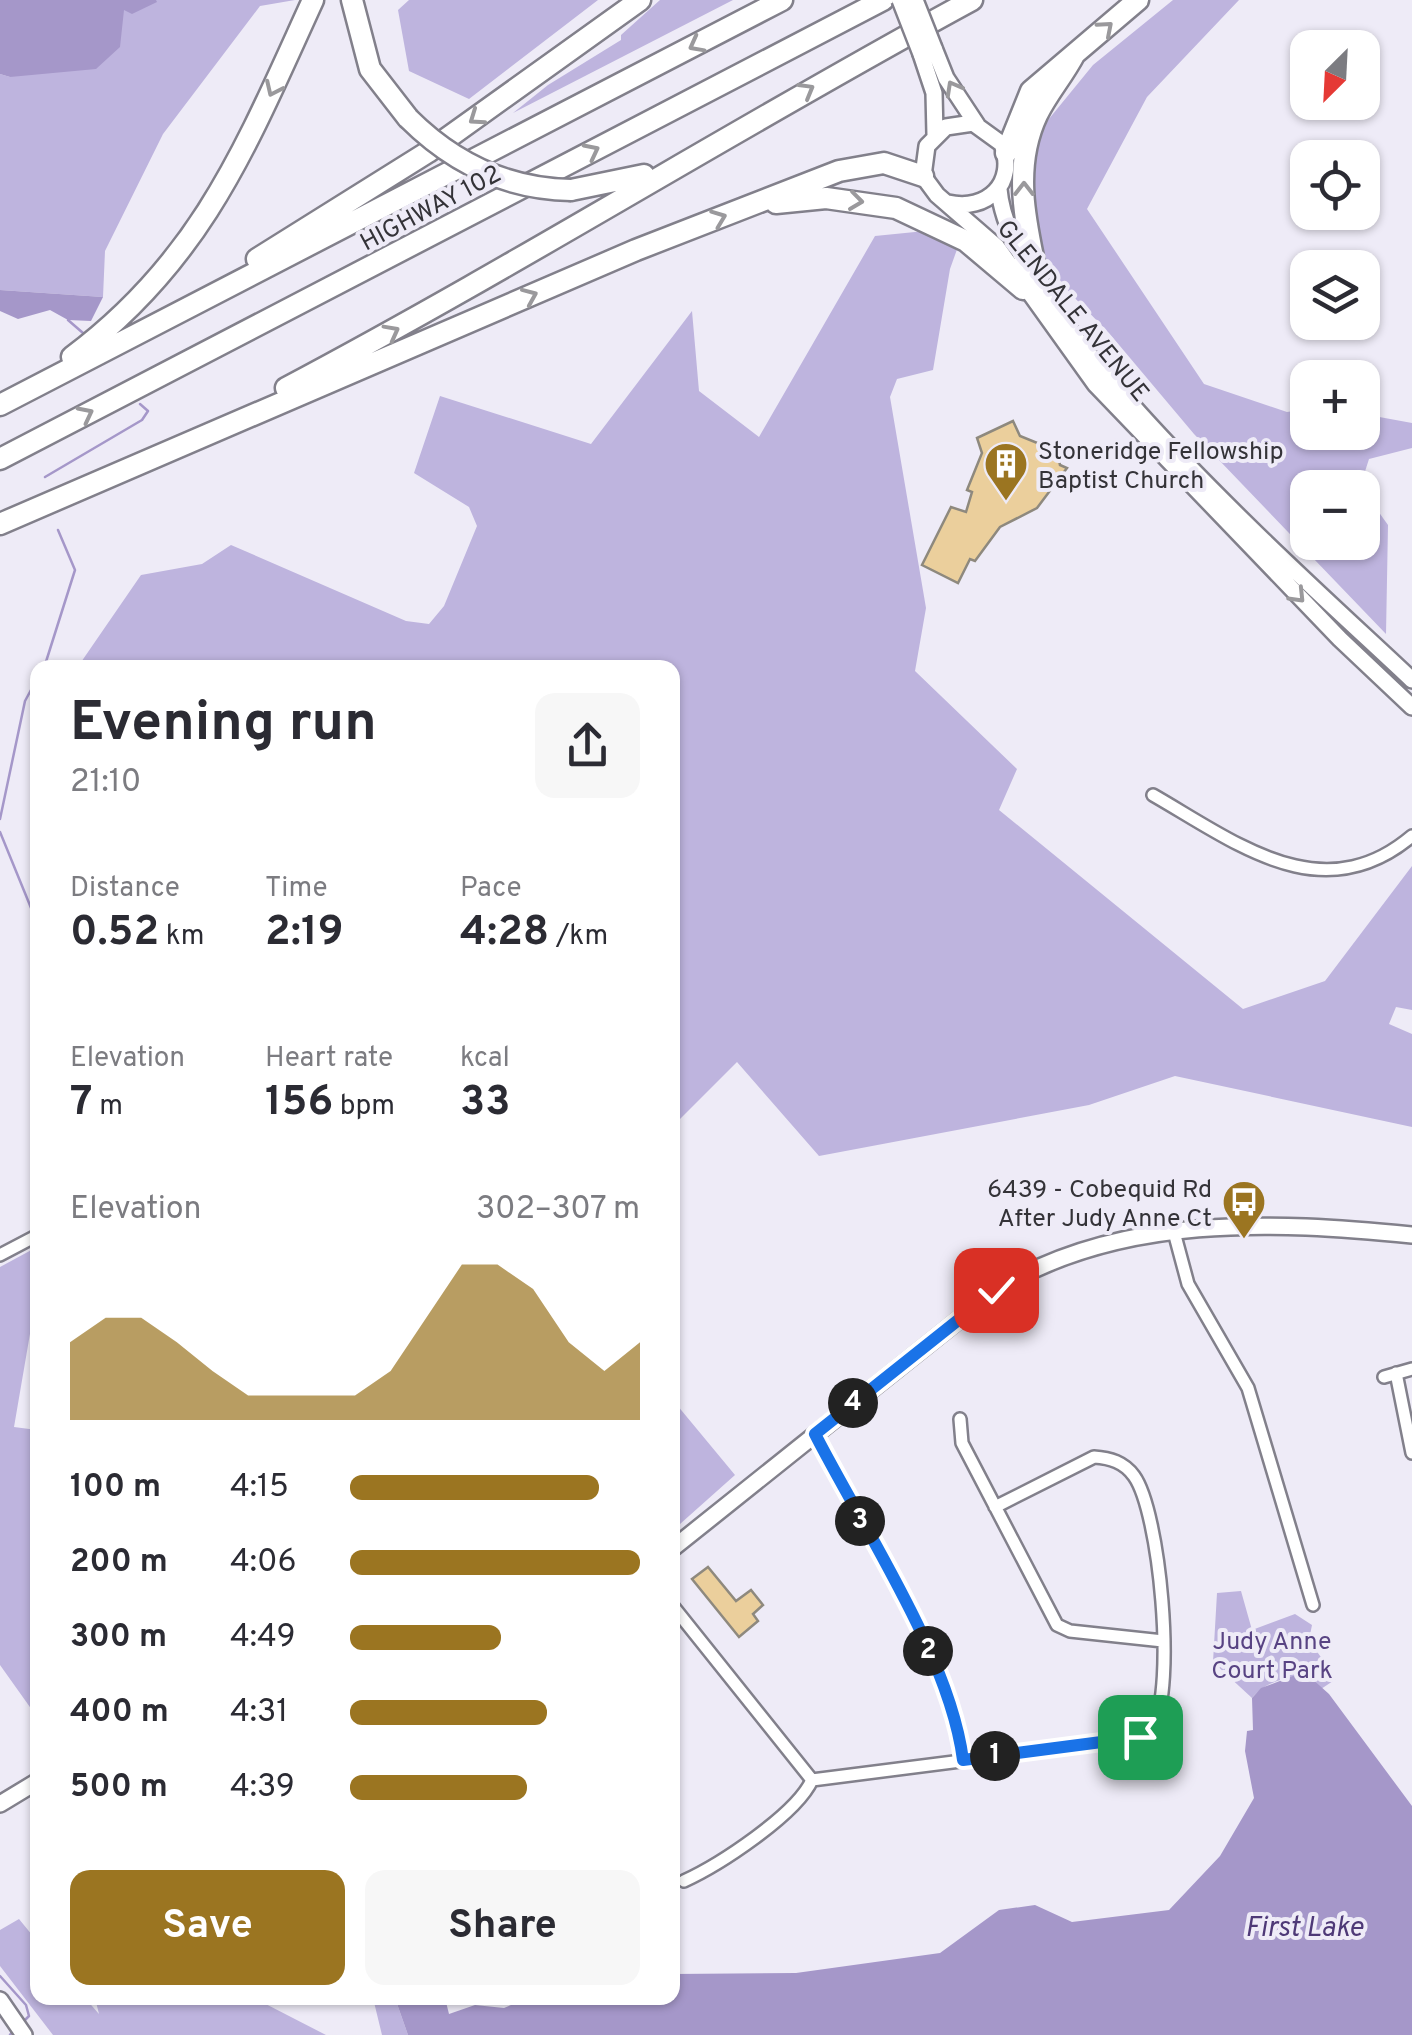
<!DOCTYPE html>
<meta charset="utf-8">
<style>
body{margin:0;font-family:Overpass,sans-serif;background:#f7f7f7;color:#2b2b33;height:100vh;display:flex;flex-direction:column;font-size:38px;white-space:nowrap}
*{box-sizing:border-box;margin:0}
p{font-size:32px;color:#7c7c81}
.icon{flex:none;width:55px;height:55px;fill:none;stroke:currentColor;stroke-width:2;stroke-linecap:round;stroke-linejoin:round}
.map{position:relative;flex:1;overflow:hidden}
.details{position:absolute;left:30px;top:660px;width:650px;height:1345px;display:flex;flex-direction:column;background:#fff;border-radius:20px;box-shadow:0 2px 8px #0004}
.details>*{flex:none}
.needle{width:65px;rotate:204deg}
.fabs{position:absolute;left:1290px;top:30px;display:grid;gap:20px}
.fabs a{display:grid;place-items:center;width:90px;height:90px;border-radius:20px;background:#fff;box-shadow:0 2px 8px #0004;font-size:50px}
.pin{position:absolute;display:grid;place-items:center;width:85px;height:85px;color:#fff;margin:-42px;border-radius:20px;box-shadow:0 5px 15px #0006}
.km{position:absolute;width:50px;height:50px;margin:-25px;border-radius:50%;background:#222;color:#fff;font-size:28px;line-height:50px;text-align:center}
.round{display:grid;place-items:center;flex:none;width:105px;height:105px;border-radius:20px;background:#f7f7f7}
.head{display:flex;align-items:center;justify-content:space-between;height:170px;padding:0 40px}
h1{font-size:55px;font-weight:700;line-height:75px}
.stats{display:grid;grid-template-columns:repeat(3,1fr);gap:15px;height:170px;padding:10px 40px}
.stats div{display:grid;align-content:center}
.stats b{font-size:42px;font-weight:700}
.stats small{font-size:28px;font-weight:400}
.stats p{font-size:28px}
.chart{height:280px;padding:20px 40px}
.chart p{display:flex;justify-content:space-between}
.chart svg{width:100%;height:180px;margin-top:10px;fill:#9b7521;opacity:.7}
.action{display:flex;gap:20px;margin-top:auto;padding:20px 40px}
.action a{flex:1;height:115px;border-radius:20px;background:#9b7521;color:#fff;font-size:40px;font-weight:700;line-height:115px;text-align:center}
.action a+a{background:#f7f7f7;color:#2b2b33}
ul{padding:0 40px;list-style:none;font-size:32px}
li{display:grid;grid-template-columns:160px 120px 1fr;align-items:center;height:75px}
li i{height:25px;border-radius:12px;background:#9b7521}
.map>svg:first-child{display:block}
.green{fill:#beb4de}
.water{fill:#a597c9}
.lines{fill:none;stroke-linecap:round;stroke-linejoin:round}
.stream{stroke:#a597c9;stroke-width:2.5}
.building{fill:#ebcf9c;stroke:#8e897e;stroke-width:2.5}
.street-casing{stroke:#82808b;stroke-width:16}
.secondary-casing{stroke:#82808b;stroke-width:20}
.highway-casing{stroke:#82808b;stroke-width:25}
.street{stroke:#fff;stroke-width:11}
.secondary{stroke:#fff;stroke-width:15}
.highway{stroke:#fff;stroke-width:20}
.secondary-bridge-casing{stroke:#82808b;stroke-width:20;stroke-linecap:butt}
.highway-bridge-casing{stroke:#82808b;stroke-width:25;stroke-linecap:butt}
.secondary-bridge{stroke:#fff;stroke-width:15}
.highway-bridge{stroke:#fff;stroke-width:20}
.oneway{stroke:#9a999c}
.route-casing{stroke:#fff;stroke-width:20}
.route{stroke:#1a73e8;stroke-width:12}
.labels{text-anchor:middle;stroke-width:8;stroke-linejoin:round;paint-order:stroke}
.street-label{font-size:25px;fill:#343338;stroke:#eeebf7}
.poi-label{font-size:25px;fill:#343338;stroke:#eeebf7;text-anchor:start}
.park-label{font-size:25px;fill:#584383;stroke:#eeebf7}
.water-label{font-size:28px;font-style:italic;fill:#4e3977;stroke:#eeebf7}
</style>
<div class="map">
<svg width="1412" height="2035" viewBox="0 0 1412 2035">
<rect width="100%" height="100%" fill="#eeebf7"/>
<path class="green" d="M156 0H295L260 6 163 134 105 251 103 297 0 290V74L10 77 124 9Z
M409 0H598L469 99 409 71 398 10Z
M660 0H733L513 113 548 85 621 40V35Z
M1173 0H1239L1147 97 1087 209 1204 384 1287 412 1307 409 1308 432H1362L1363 414 1412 423V448L1369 459 1360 487 1308 488V542H1362L1363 490 1388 525 1386 634 1194 434 1109 333 1066 289 1040 250 1026 147 1093 65Z
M965 227 950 269 933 370 897 379 890 397 926 608 915 671 1017 769 999 810 1243 1009 1325 981 1412 866V1010L1396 1007 1389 1024 1412 1034V1127L1175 1076 1089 1105 819 1156 737 1062 673 1126 672 668H77L141 575 202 564 231 545 406 621 429 624 444 606 477 526 469 507 414 473 440 396 591 444 692 311 699 391 759 437 875 236Z
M37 1247V1293L14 1427 37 1430V1717L0 1665V1267Z
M672 1399 735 1475 680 1524 673 1514Z
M1241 1591 1252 1630 1295 1614 1312 1625 1309 1640 1336 1679 1321 1689 1310 1678C1292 1673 1263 1683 1252 1698L1213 1662 1217 1593Z
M19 1919 37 1941 38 1998H85L99 2014 95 1998H254L326 2035H53L0 1966V1930Z
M373 1998H395L408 2035H382Z"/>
<path class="water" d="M0 0H156L157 2 132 14 124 10 120 47 96 69 10 77 0 74Z
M0 290 103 297 91 321 68 320 50 310 18 319 0 311Z
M1293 1676 1310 1677 1329 1694 1412 1806V2035H408L395 1998H445L449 2014 475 2005 504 2008 527 1998H672L673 1974 796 1973 940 1953 999 1910 1035 1905 1072 1922 1169 1910 1220 1856 1254 1798 1245 1751 1247 1731 1253 1730 1252 1698 1261 1688Z"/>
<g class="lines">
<path class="stream" d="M68 320 83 333
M45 477 142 420 148 411 140 404
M44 668 75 570 58 530
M0 819 25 701 38 677
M0 832 38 925
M0 1976 26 2005 29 2016 25 2020
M10 2035 12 2032"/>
</g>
<path class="building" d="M1013 421 1020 436 1057 451 1060 465 1067 468 1037 508 1000 527 975 561 970 559 958 583 922 565 951 507 966 512 972 492 967 490 982 453 977 438Z
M708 1567 736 1601 751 1590 763 1605 753 1614 758 1621 739 1637 692 1579Z"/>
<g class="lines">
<defs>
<path id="street" d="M1153 795C1235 842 1322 912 1412 836
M1174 1232 1188 1284 1248 1388 1313 1605
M0 1255 38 1235
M1396 1373 1412 1453
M1384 1377 1412 1369
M960 1419 962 1443 1057 1625 1070 1631 1163 1641
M815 1434C863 1527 950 1658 963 1759
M672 1605 812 1780 1134 1739C1142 1737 1148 1734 1153 1726 1176 1689 1160 1512 1134 1476 1124 1462 1110 1458 1094 1457L995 1507
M684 1881C719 1865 796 1815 812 1780"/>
<path id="secondary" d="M934 48 946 78 977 125
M921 54 934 93 935 135
M999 189C1010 322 1311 584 1412 680
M948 203C987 212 1017 183 1002 144L973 123 946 127 927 146 923 176 937 195 997 247 1095 384 1340 639 1412 707
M672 1549 996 1290C1119 1214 1274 1221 1412 1235
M0 1804 38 1781
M0 2000 24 2035"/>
<path id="highway" d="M352 0 370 69 408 118
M1006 153 1031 91 1138 0
M571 190 644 175
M776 203 826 198 896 208 966 241 1023 289
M257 259 428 152 640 0
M1039 285C1027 229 1011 170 1037 115 1047 94 1063 76 1074 55
M72 357C203 259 247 144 313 0
M286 388C518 265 741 125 972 0
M0 405 782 0
M0 459 883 0
M0 524 636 250 839 171 884 163 923 176"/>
</defs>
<use href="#street" class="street-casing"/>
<use href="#secondary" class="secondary-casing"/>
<use href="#highway" class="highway-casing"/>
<use href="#street" class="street"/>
<use href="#secondary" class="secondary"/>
<use href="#highway" class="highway"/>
<defs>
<path id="secondary-bridge" d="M900 0 921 54
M915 0 934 48"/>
<path id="highway-bridge" d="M408 118C453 163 507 189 571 190"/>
</defs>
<use href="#secondary-bridge" class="secondary-bridge-casing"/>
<use href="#highway-bridge" class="highway-bridge-casing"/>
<use href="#secondary-bridge" class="secondary-bridge"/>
<use href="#highway-bridge" class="highway-bridge"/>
</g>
<defs><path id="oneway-chevron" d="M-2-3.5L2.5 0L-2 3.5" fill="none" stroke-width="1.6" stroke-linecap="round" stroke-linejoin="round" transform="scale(2.5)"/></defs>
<g class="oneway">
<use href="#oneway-chevron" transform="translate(1106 28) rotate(-41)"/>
<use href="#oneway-chevron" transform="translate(696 45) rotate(152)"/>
<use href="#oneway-chevron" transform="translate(953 88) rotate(-119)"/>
<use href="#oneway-chevron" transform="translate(273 89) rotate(115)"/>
<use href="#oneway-chevron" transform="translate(807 90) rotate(-30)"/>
<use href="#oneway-chevron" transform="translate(476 118) rotate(145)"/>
<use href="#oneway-chevron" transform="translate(592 151) rotate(-27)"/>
<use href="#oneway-chevron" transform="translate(1024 189) rotate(-90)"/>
<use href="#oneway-chevron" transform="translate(856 201) rotate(7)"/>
<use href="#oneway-chevron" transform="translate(719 218) rotate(-21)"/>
<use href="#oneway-chevron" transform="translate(530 296) rotate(-23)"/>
<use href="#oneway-chevron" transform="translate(392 332) rotate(-28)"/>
<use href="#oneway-chevron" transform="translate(86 414) rotate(-27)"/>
<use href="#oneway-chevron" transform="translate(1298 596) rotate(46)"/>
</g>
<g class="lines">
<defs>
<path id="route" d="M996 1290 815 1434C863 1528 950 1657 963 1760L1140 1737"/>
</defs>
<use href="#route" class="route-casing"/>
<use href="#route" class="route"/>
</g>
<defs>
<symbol id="building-pin" viewBox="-11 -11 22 30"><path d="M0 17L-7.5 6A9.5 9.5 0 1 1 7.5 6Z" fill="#9b7521" stroke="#eeebf7"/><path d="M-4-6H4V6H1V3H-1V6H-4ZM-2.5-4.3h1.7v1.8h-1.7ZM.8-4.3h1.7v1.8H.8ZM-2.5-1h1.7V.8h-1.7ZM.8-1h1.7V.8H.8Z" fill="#fff"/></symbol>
<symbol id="bus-pin" viewBox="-11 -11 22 30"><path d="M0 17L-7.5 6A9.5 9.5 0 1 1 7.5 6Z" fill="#9b7521" stroke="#eeebf7"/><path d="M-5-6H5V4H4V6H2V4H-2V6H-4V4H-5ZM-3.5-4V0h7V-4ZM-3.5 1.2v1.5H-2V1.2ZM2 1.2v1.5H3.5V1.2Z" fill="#fff"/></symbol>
</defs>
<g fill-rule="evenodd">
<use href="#building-pin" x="981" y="439" width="50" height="68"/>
<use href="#bus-pin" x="1219" y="1177" width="50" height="68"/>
</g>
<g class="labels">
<g class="street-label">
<text transform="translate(430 207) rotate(-28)" y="9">HIGHWAY 102</text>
<text transform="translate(1074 310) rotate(51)" y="9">GLENDALE AVENUE</text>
</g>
<g class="poi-label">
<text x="1038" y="459">Stoneridge Fellowship<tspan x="1038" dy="29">Baptist Church</tspan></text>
<text x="1212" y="1197" text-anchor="end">6439 - Cobequid Rd<tspan x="1212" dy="29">After Judy Anne Ct</tspan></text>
</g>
<g class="park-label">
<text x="1272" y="1649">Judy Anne<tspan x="1272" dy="29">Court Park</tspan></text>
</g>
<g class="water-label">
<text x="1304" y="1936">First Lake</text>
</g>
</g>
</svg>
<div class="fabs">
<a><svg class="needle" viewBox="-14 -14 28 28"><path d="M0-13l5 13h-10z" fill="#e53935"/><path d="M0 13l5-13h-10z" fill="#7c7c81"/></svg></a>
<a><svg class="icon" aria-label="locate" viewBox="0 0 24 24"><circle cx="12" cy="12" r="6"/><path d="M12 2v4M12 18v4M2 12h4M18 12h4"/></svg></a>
<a><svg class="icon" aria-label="layers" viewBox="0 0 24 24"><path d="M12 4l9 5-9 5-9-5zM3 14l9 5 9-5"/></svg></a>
<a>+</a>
<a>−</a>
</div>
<div class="pin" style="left:1140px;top:1737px;background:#1e9e55"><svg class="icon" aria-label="arrive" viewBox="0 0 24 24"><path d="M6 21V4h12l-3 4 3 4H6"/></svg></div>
<div class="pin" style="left:996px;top:1290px;background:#d93025"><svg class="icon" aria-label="check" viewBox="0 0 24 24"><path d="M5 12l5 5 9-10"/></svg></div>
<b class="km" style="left:995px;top:1756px">1</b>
<b class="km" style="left:928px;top:1651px">2</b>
<b class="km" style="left:860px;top:1521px">3</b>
<b class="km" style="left:853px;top:1403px">4</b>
<section class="details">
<div class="head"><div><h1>Evening run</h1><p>21:10</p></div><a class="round"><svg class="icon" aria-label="share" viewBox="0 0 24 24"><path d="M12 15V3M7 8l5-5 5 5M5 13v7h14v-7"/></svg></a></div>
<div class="stats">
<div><p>Distance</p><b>0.52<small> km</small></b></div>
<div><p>Time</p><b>2:19</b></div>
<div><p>Pace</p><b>4:28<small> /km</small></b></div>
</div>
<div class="stats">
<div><p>Elevation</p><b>7<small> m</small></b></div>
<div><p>Heart rate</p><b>156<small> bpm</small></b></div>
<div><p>kcal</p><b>33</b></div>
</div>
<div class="chart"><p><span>Elevation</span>302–307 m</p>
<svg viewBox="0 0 160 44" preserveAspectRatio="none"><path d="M0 44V25L10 19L20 19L30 25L40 32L50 38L60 38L70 38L80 38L90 32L100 19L110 6L120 6L130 12L140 25L150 32L160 25V44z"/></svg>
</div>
<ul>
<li><b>100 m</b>4:15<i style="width:86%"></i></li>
<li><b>200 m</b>4:06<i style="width:100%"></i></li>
<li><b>300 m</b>4:49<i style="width:52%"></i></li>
<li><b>400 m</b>4:31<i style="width:68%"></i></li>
<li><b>500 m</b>4:39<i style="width:61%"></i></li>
</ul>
<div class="action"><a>Save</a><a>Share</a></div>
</section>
</div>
